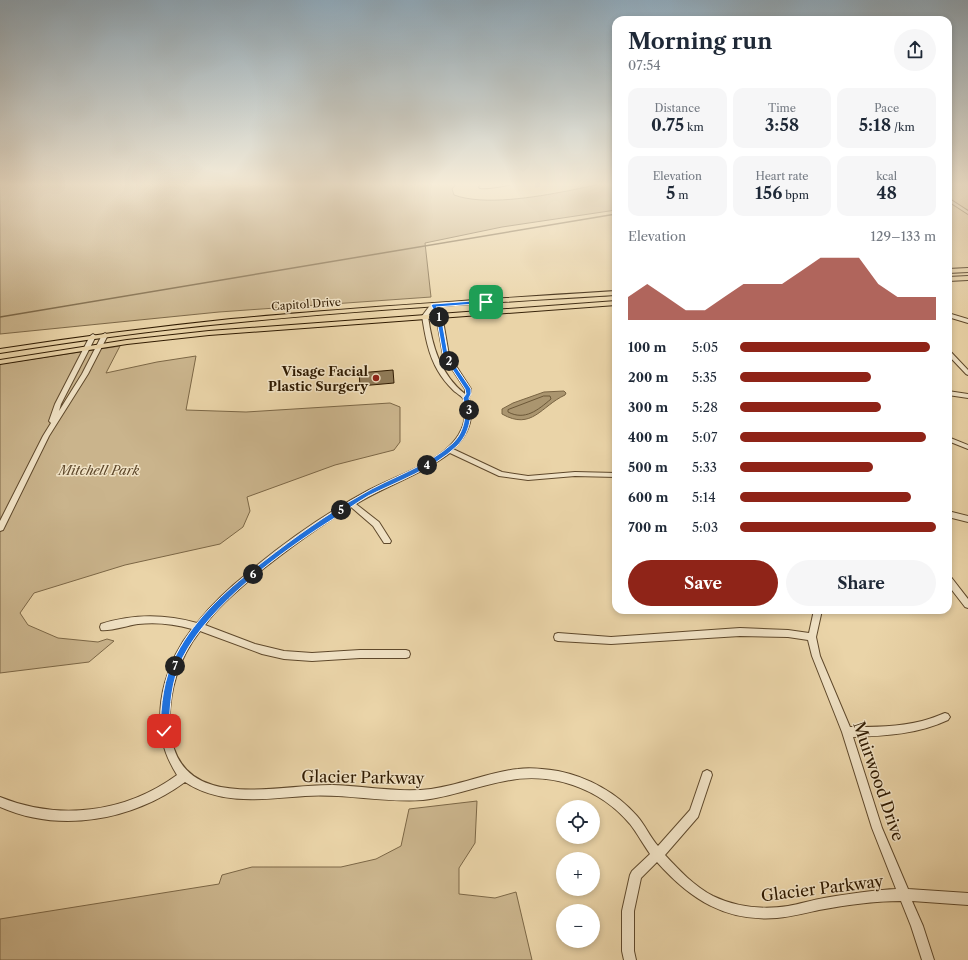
<!DOCTYPE html>
<meta charset="utf-8">
<style>
body{margin:0;font-family:"Libre Caslon Text",serif;background:#f6f6f7;color:#1f2937;height:100vh;display:flex;flex-direction:column;font-size:15px;white-space:nowrap}
*{box-sizing:border-box;margin:0}
p{font-size:13px;color:#747a83}
.icon{flex:none;width:22px;height:22px;fill:none;stroke:currentColor;stroke-width:2;stroke-linecap:round;stroke-linejoin:round}
.map{position:relative;flex:1;overflow:hidden}
.drawer{position:absolute;left:612px;top:16px;width:340px;height:598px;display:flex;flex-direction:column;background:#fff;border-radius:12px;box-shadow:0 2px 6px #0003}
.drawer>*{flex:none}
.buttons{position:absolute;left:556px;top:800px;display:grid;gap:8px}
.buttons a{display:grid;place-items:center;width:44px;height:44px;border-radius:50%;background:#fff;box-shadow:0 2px 6px #0003;font-size:20px}
.pin{position:absolute;display:grid;place-items:center;width:34px;height:34px;color:#fff;margin:-17px;border-radius:8px;box-shadow:0 2px 6px #0006}
.km{position:absolute;width:20px;height:20px;margin:-10px;border-radius:50%;background:#222;color:#fff;font-size:11px;line-height:20px;text-align:center}
.round{display:grid;place-items:center;flex:none;width:42px;height:42px;border-radius:21px;background:#f6f6f7}
.head{display:flex;align-items:center;justify-content:space-between;height:68px;padding:0 16px}
h1{font-size:22px;font-weight:800;line-height:30px}
.figures{display:grid;grid-template-columns:repeat(3,1fr);gap:6px;height:68px;padding:4px 16px}
.figures div{display:grid;align-content:center;border-radius:10px;background:#f6f6f7;text-align:center}
.figures b{font-size:17px;font-weight:800}
.figures small{font-size:11px;font-weight:400}
.figures p{font-size:11px}
.chart{height:112px;padding:8px 16px}
.chart p{display:flex;justify-content:space-between}
.chart svg{width:100%;height:72px;margin-top:4px;fill:#8f2418;opacity:.7}
.button{display:flex;gap:8px;margin-top:auto;padding:8px 16px}
.button a{flex:1;height:46px;border-radius:24px;background:#8f2418;color:#fff;font-size:16px;font-weight:800;line-height:46px;text-align:center}
.button a+a{background:#f6f6f7;color:#1f2937}
ul{padding:0 16px;list-style:none;font-size:13px}
li{display:grid;grid-template-columns:64px 48px 1fr;align-items:center;height:30px}
li i{height:10px;border-radius:5px;background:#8f2418}
.map>svg:first-child{display:block}
.green{fill:#cab48c;stroke:#7c6746}
.water{fill:#aa956f;stroke:#796443}
.lines{fill:none;stroke-linecap:round;stroke-linejoin:round}
.shore{stroke:#6c5838;stroke-width:1}
.stream{stroke:#796443;stroke-width:1.5}
.building{fill:#907b58;stroke:#2f1a01}
.minor-casing{stroke:#5e482b;stroke-width:2}
.major-casing{stroke:#2f1a01;stroke-width:2}
.minor{fill:#f1e3c6;fill-rule:evenodd}
.major{fill:#ead4a8;fill-rule:evenodd}
.route{fill:#1a73e8;stroke:#fff}
.poi-dot{fill:#8f2418;stroke:#f1e3c6;stroke-width:1.5}
.labels{text-anchor:middle;stroke-width:3;stroke-linejoin:round;paint-order:stroke}
.far-street-label{font-size:11px;fill:#2f1a01;stroke:#f1e3c6}
.poi-label{font-size:13px;font-weight:bold;fill:#2f1a01;stroke:#f1e3c6;text-anchor:end}
.park-label{font-size:13px;font-style:italic;fill:#5e482b;stroke:#f1e3c6}
.near-street-label{font-size:16px;fill:#2f1a01;stroke:#f1e3c6}
</style>
<div class="map">
<svg width="968" height="960" viewBox="0 0 968 960">
<rect width="100%" height="100%" fill="#ead4a8"/>
<filter id="stains"><feTurbulence type="fractalNoise" baseFrequency=".005" numOctaves="4"/><feColorMatrix values="0 0 0 0 .2 0 0 0 0 .09 0 0 0 0 .02 0 0 0 .5 -.17"/></filter>
<radialGradient id="worn" r=".72"><stop offset=".6" stop-color="#630" stop-opacity="0"/><stop offset="1" stop-color="#630" stop-opacity=".3"/></radialGradient>
<path class="green" d="M0 183H457L452 189 454 195C484 206 536 197 567 191 584 188 599 183 616 183V210L502 227 425 243 431 297 219 312 0 334Z
M120 346 106 373 157 362 196 356 186 410 246 412 390 403 400 407V442L394 450 335 465 247 497 250 511 243 527 220 544 125 565 34 593 20 613 28 625 58 638 98 642 107 639 114 641 89 662 0 673V364Z
M477 801 475 843 459 868V894L495 898 516 892 532 960H0V919L219 884 222 875 252 867H341L376 859 401 846 409 809Z"/>
<path class="water" d="M564 391 566 393 565 395C541 406 532 431 502 414V409L513 403 544 392Z"/>
<g class="lines">
<path class="shore" d="M544 396H550L551 399C538 410 525 421 508 412V410Z"/>
<path class="stream" d="M0 317 616 214"/>
</g>
<path class="building" d="M393 370 394 383 360 386 359 373Z"/>
<g class="lines">
<defs>
<path id="minor" d="M482 183 491 185 515 183C507 186 487 189 480 188L479 187Z
M948 198 968 211V214L948 201Z
M433 303 435 304 442 315 449 355 471 389C471 393 469 395 469 398 469 402 471 407 471 410 472 426 464 439 453 449L502 472 528 476 575 472 616 473V477L575 476 528 480 499 476 450 453C421 475 387 485 356 504L379 522 391 541 390 543H384L373 526 351 507C316 528 284 552 253 577 236 592 218 607 205 625L255 644 284 651 312 653 360 650H406L409 651 410 654 409 657 406 658H360L312 661 284 659 262 654 200 631C179 658 168 692 170 727 176 815 275 784 333 785 366 786 398 793 431 789 461 785 489 772 518 769 532 767 545 769 558 771 588 777 617 793 637 816 645 825 650 837 658 846L690 810 703 772 707 770 711 772 712 775 698 817 665 855C679 870 694 886 713 896 736 907 763 910 788 906 800 904 812 900 824 898 848 894 872 890 896 889L872 828 842 732 812 656 808 640 788 637 740 636 611 644 558 641 555 640 554 637 555 634 558 633 611 637 740 628 788 630 809 633 814 610H822L816 637 820 656 850 727C874 727 898 727 922 721 930 719 937 716 945 713L948 714 950 717 948 720C918 734 886 736 853 737L882 828 908 889 968 893V905L912 901 923 926 934 960H922L911 926 901 901C874 901 846 905 819 910 805 913 791 917 777 918 725 922 690 899 657 862L641 878 634 911V951L636 960H624L622 951V911L630 875 632 871 650 854C643 844 637 833 630 824 600 788 551 771 505 781 477 786 451 797 423 800 383 803 344 793 305 796 265 799 221 806 185 782 133 820 61 834 0 807V797C59 821 125 813 177 775 171 765 165 754 163 742 154 703 168 659 192 629 174 624 157 622 138 624 130 625 107 632 101 630L100 627 101 624C132 614 166 614 197 623 212 604 230 587 249 572 286 541 326 513 369 490 394 477 422 468 444 451 455 442 464 430 465 415 465 411 465 405 464 400 462 396 456 393 453 390 447 384 442 378 438 371 428 354 425 335 422 316L431 304ZM433 309 436 315 443 355 465 389V394C440 374 432 346 428 316Z
M948 313 968 319V323L948 317Z
M105 333 108 335 88 374 49 436 4 528 3 530 0 531V521L43 436 51 423 49 421 55 404 90 336 93 334 96 336 61 404 59 411 82 374 102 335Z
M948 350 950 351 968 370V375L966 374 948 355Z
M948 391 968 394V398L948 395Z
M948 437 968 445V449L948 441Z
M948 511 968 516V522L948 517Z
M948 576 951 577 968 599V608L965 607 948 585Z"/>
<path id="major" d="M968 268V272L948 273V269Z
M968 276V280L948 281V277Z
M616 291V295C488 303 359 310 231 323 154 330 77 341 0 353V349C77 337 154 327 231 319 359 307 488 299 616 291Z
M616 301V305L209 335 127 344 0 364V360L127 340 209 331Z"/>
</defs>
<use href="#minor" class="minor-casing"/>
<use href="#major" class="major-casing"/>
<use href="#minor" class="minor"/>
<use href="#major" class="major"/>
</g>
<linearGradient id="sky" x2="0" y2="1"><stop stop-color="#8fa8b8"/><stop offset="0.58" stop-color="#f6ecd8"/><stop offset="1" stop-color="#f6ecd8" stop-opacity="0"/></linearGradient>
<rect width="968" height="318" fill="url(#sky)"/>
<path class="route" d="M486 300 488 303 436 307 441 315 448 355 471 389V394L469 398C473 415 470 433 457 446 433 469 398 481 368 496 356 503 344 512 333 519 282 551 210 604 183 657 171 681 170 705 169 731L168 734 164 735 161 734 160 731C161 704 163 679 176 655 196 616 230 587 264 561 295 537 327 514 361 495 391 477 427 467 453 443 465 431 467 414 463 398L466 394 465 389 443 355 436 315 431 305 433 304Z"/>
<circle class="poi-dot" cx="376" cy="378" r="4"/>
<g class="labels">
<g class="far-street-label">
<text transform="translate(306 304) rotate(-4)" y="4">Capitol Drive</text>
</g>
<g class="poi-label">
<text x="368" y="376">Visage Facial<tspan x="368" dy="15">Plastic Surgery</tspan></text>
</g>
<g class="park-label">
<text x="99" y="475">Mitchell Park</text>
</g>
<g class="near-street-label">
<text transform="translate(363 777) rotate(1)" y="6">Glacier Parkway</text>
<text transform="translate(879 781) rotate(71)" y="6">Muirwood Drive</text>
<text transform="translate(822 888) rotate(-7)" y="6">Glacier Parkway</text>
</g>
</g>
<rect width="100%" height="100%" filter="url(#stains)"/>
<rect width="100%" height="100%" fill="url(#worn)"/>
</svg>
<div class="buttons">
<a><svg class="icon" aria-label="locate" viewBox="0 0 24 24"><circle cx="12" cy="12" r="6"/><path d="M12 2v4M12 18v4M2 12h4M18 12h4"/></svg></a>
<a>+</a>
<a>−</a>
</div>
<div class="pin" style="left:486px;top:302px;background:#1e9e55"><svg class="icon" aria-label="arrive" viewBox="0 0 24 24"><path d="M6 21V4h12l-3 4 3 4H6"/></svg></div>
<div class="pin" style="left:164px;top:731px;background:#d93025"><svg class="icon" aria-label="check" viewBox="0 0 24 24"><path d="M5 12l5 5 9-10"/></svg></div>
<b class="km" style="left:439px;top:317px">1</b>
<b class="km" style="left:449px;top:361px">2</b>
<b class="km" style="left:469px;top:410px">3</b>
<b class="km" style="left:427px;top:465px">4</b>
<b class="km" style="left:341px;top:510px">5</b>
<b class="km" style="left:253px;top:574px">6</b>
<b class="km" style="left:175px;top:666px">7</b>
<section class="drawer">
<div class="head"><div><h1>Morning run</h1><p>07:54</p></div><a class="round"><svg class="icon" aria-label="share" viewBox="0 0 24 24"><path d="M12 15V3M7 8l5-5 5 5M5 13v7h14v-7"/></svg></a></div>
<div class="figures">
<div><p>Distance</p><b>0.75<small> km</small></b></div>
<div><p>Time</p><b>3:58</b></div>
<div><p>Pace</p><b>5:18<small> /km</small></b></div>
</div>
<div class="figures">
<div><p>Elevation</p><b>5<small> m</small></b></div>
<div><p>Heart rate</p><b>156<small> bpm</small></b></div>
<div><p>kcal</p><b>48</b></div>
</div>
<div class="chart"><p><span>Elevation</span>129–133 m</p>
<svg viewBox="0 0 160 44" preserveAspectRatio="none"><path d="M0 44V30L10 22L20 30L30 38L40 38L50 30L60 22L70 22L80 22L90 14L100 6L110 6L120 6L130 22L140 30L150 30L160 30V44z"/></svg>
</div>
<ul>
<li><b>100 m</b>5:05<i style="width:97%"></i></li>
<li><b>200 m</b>5:35<i style="width:67%"></i></li>
<li><b>300 m</b>5:28<i style="width:72%"></i></li>
<li><b>400 m</b>5:07<i style="width:95%"></i></li>
<li><b>500 m</b>5:33<i style="width:68%"></i></li>
<li><b>600 m</b>5:14<i style="width:87%"></i></li>
<li><b>700 m</b>5:03<i style="width:100%"></i></li>
</ul>
<div class="button"><a>Save</a><a>Share</a></div>
</section>
</div>
